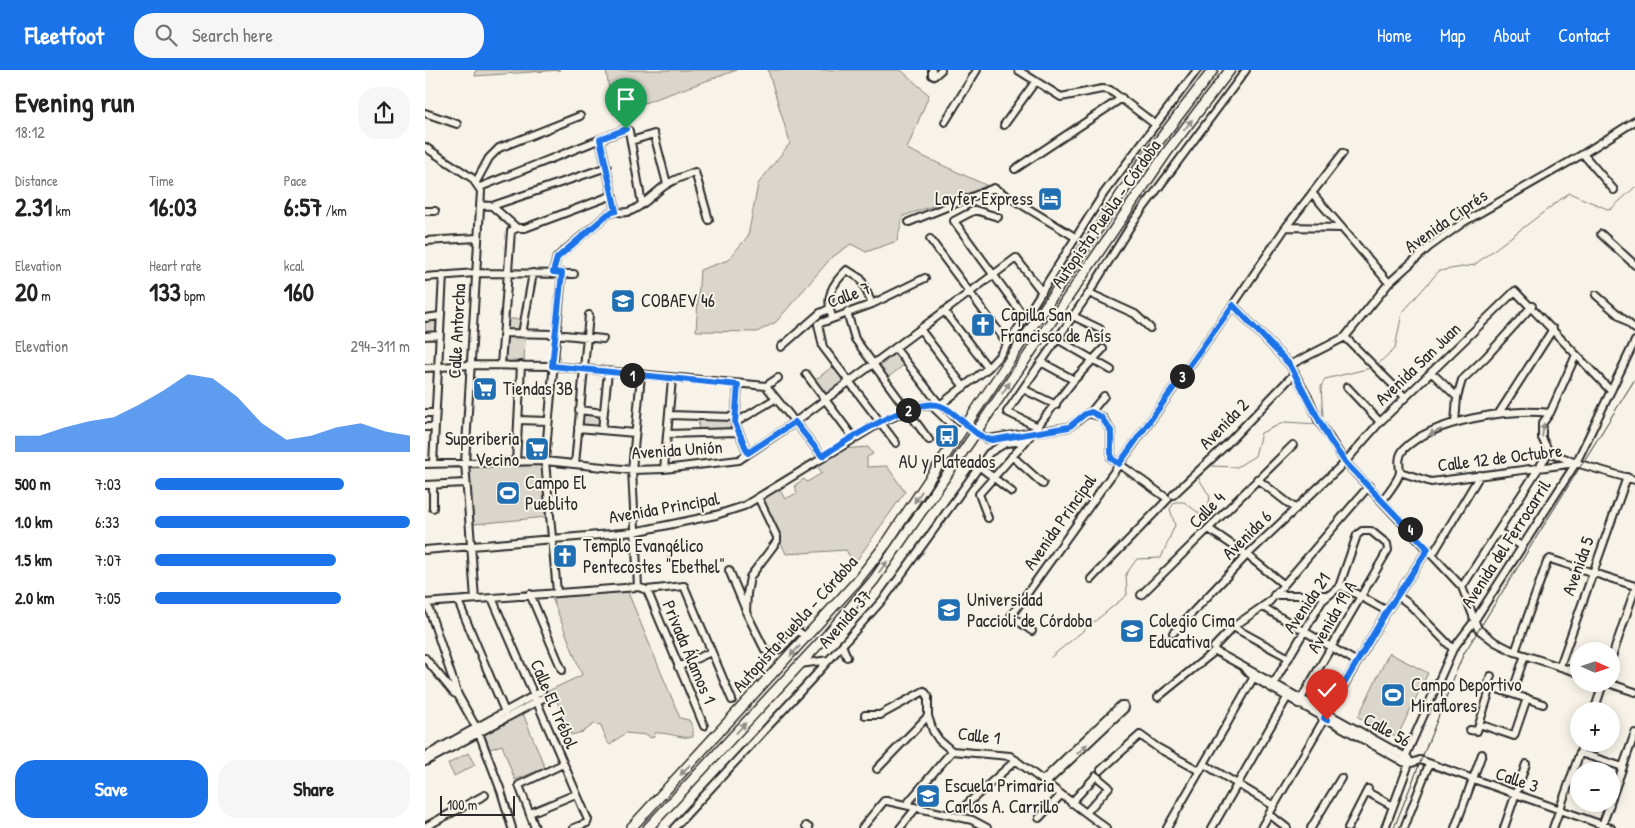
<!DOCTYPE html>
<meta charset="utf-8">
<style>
body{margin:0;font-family:"Patrick Hand",sans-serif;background:#f6f6f6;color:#222;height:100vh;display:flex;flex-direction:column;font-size:19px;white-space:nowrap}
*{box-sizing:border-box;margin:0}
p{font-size:16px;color:#767676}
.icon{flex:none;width:28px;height:28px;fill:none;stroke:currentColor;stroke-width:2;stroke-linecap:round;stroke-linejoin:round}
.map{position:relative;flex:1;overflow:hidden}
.details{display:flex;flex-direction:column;background:#fff;width:425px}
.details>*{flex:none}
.needle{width:32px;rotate:93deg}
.buttons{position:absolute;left:1145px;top:572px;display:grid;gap:10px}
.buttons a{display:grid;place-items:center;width:50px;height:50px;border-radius:50%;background:#fff;box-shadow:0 2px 12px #0003;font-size:25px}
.scale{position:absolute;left:15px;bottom:12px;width:75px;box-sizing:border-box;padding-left:5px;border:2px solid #2b2b2b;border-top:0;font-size:14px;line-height:18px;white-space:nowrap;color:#2b2b2b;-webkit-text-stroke:4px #f7f3e8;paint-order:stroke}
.pin{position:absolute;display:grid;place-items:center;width:42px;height:42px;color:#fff;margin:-51px -21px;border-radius:50% 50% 50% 0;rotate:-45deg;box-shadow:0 0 5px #0007}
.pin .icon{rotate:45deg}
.km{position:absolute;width:25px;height:25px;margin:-12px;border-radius:50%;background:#222;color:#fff;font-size:14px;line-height:25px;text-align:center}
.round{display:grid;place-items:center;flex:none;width:52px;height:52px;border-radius:20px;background:#f6f6f6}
.head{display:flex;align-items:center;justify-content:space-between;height:85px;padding:0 15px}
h1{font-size:28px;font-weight:800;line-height:38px}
.metrics{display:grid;grid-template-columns:repeat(3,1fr);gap:8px;height:85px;padding:5px 15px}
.metrics div{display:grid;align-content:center}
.metrics b{font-size:25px;font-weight:800}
.metrics small{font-size:14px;font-weight:400}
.metrics p{font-size:14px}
.chart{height:140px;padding:10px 15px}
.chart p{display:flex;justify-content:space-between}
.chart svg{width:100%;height:90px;margin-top:5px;fill:#1a73e8;opacity:.7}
.action{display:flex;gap:10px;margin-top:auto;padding:10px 15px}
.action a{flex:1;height:58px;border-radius:20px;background:#1a73e8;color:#fff;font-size:20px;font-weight:800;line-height:58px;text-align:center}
.action a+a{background:#f6f6f6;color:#222}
ul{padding:0 15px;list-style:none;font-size:16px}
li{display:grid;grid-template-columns:80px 60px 1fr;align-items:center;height:38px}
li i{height:12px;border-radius:6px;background:#1a73e8}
header{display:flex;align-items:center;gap:30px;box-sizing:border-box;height:70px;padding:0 25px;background:#1a73e8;color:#fff}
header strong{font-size:24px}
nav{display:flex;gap:28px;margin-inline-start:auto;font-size:18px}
.search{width:350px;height:45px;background:#f6f6f6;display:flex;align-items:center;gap:12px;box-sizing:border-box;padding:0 18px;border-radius:20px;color:#767676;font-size:19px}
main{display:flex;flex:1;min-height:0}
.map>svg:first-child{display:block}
.green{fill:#dad6cc;stroke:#82807c}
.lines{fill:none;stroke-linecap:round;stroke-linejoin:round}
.stream{stroke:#7a7874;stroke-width:1}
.minor-casing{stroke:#2b2b2b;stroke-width:10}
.highway-casing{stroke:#2b2b2b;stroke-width:12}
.minor{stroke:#f7f3e8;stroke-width:6}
.highway{stroke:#f7f3e8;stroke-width:9}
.rail{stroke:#2b2b2b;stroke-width:1}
.highway-bridge-casing{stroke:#2b2b2b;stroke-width:12;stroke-linecap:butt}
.highway-bridge{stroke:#f7f3e8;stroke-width:9}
.oneway{fill:#918f8a}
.route-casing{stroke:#fff;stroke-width:10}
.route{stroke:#1a73e8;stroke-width:6}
.labels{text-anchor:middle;stroke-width:4;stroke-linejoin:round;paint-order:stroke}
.poi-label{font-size:18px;fill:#2b2b2b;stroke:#f7f3e8;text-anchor:start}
.street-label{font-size:18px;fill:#2b2b2b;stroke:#f7f3e8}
</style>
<header>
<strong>Fleetfoot</strong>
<div class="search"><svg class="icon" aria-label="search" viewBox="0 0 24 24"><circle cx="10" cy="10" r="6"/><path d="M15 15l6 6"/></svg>Search here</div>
<nav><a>Home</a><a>Map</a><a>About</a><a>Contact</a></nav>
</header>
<main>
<section class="details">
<div class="head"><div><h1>Evening run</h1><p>18:12</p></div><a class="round"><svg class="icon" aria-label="share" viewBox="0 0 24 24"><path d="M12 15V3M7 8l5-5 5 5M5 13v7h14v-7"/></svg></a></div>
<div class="metrics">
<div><p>Distance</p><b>2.31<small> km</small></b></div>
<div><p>Time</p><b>16:03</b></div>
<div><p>Pace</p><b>6:57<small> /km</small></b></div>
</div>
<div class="metrics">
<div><p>Elevation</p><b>20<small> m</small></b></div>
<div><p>Heart rate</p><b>133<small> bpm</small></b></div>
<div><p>kcal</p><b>160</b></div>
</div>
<div class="chart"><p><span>Elevation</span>294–311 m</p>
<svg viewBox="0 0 160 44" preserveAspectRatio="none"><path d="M0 44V36L10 36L20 32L30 29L40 27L50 21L60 14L70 6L80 8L90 17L100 30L110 38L120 36L130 32L140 30L150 34L160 36V44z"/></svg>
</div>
<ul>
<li><b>500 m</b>7:03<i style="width:74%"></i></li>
<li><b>1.0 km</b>6:33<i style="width:100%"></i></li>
<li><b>1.5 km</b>7:07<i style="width:71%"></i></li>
<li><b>2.0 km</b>7:05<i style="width:73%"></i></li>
</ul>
<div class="action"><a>Save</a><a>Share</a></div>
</section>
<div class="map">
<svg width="1210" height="758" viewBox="0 0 1210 758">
<rect width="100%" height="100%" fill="#f7f3e8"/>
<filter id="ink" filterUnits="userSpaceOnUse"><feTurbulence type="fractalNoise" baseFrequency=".02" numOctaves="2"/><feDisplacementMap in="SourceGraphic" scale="10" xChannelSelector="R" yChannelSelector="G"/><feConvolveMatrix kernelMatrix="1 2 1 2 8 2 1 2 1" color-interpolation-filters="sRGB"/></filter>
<g filter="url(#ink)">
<path class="green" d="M51 0H135L50 6Z
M181 0H312L188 44Z
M343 0H476L504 25 482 79 565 117 478 146 472 171 441 182 426 174 406 188 351 252 332 262 271 261 275 200 303 190 323 166 333 114 365 73Z
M11 249V262L0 263V250Z
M81 249H96L94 262H80Z
M80 265 100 266 99 292 78 291Z
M471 283 480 294 461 309 453 298Z
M408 296 419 311 400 326 389 311Z
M156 342 176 344 174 358 154 356Z
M274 349H305L308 361H273Z
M443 377 448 384 442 387V397L462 396 480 422 429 494 421 480 361 484 337 429 354 418 360 429 372 423 370 415 379 409 382 412 397 403 391 394 415 379Z
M117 395 122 447 49 454 43 398Z
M202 520 255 648 264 650 268 658V667C255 669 244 662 230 663L229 667 225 668 223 665 200 663 185 675 181 670 176 655 169 654 158 662 146 665 132 631 123 634 119 623 157 605 126 525Z
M964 583 1003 603 972 667 933 647Z
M97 641 120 698 90 710 77 675 65 679 59 663Z
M43 683 50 695 29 706 23 694Z"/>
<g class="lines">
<path class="stream" d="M952 295 970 278 977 243 1014 201 1049 195 1144 123 1185 140 1210 117
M898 346 896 317 900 309 946 298
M626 587 702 525 701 504 712 489 736 488 750 455 745 439 750 432H759L775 444 783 437 785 427 773 407 786 396 812 397 830 386 836 363 860 352 892 354"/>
<defs>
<path id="minor" d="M507 0V5L509 6 516 0
M593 0 636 27 677 19 685 20 731 55
M0 43 32 54
M520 52 552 0
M579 55 610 12
M175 69 191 141
M206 71 229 64 242 114
M0 77 47 108 56 121 40 393 50 529
M1158 84 1189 120
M590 99 697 28
M51 112 64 88 74 78 155 46
M55 117 201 59 204 61 217 134
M887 123 964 213
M55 135 67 136 182 97
M67 136 92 158
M0 141H10
M573 147 550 140 529 151 600 248
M484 152 569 118 650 167
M861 157 917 158
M92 158H100L188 125
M1176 164 1210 195
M505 169 583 274
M0 171 52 168
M128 202 132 187 183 144 191 141C208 149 228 123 241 115 249 109 260 106 270 102L284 150
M0 207 50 203 149 204
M664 223 710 244 725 258
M1171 225 1210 259
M808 235 865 295 885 331 893 350 920 392 1037 517 1053 559 1070 572 1090 582 1154 603
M519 241 563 298
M422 242 430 269 504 370
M648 246 675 259
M407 247C400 227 407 214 422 200L436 209 447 234
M0 248 15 246
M495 259 539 317
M79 263 130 264 178 269
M97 264 108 203
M0 266 14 265
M920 267 980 327
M632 269 686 300
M356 277 395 243 404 239
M471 279 515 335 562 369 644 357 663 343 677 347 686 361V388L743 429 666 509
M1151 285 1125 343 1117 354V368L1124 382 1151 393 1210 410
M616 292 649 310
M76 295 86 161 92 158
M865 295 920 267 964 213 1004 177 1039 152 1158 84 1210 51
M0 298 45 295 127 296 341 316 353 308
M1006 302 1032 327
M381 304 428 367
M313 315 310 353 323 383
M341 316 366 347
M922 317 955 352
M598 319 631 335
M515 335 563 298 574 286 600 248 679 123 772 0
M507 336 535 363
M154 340 179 343
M666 342 679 326
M0 343H9
M1074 343 1128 259
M244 345 309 347
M93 350 123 351
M370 352 397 386
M310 353 350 329
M1030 353 1032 327 1037 310 1061 287 1107 236
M0 357H9
M613 357 582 342 664 223 708 152 821 0
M153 358 210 363
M177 360 183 302
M242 364 312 362
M471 373 398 277 393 254 447 234 500 208
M587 386 618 414
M91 392 96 295
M8 393 18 205
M0 394 120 391 207 400 239 399 314 390 370 352 591 188 617 222
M150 394 164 245
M555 397 587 422
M239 399 247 309
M975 402 1006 412 1151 393
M832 409 871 439
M0 415 41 413
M748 425 800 376 870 303
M333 427 352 467V471L325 507 322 524 321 542 340 580C355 587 362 569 373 561L382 568
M958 430C962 423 975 409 975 401 974 393 973 386 979 379 1008 350 1086 338 1125 343
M8 438V415
M563 448 554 424 601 371
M784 459 822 485 858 514
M1073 462 1097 476
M0 480 209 462 291 445 319 436 455 353 493 336 515 335
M1008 484 1055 405
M304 500 320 538
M915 515 962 541
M213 517 207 400 216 305
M1037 517 1124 382
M222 520 279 656
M132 522 120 391 137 203
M105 524 137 600
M716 525 868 375
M849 525H902
M972 525 984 534 1028 579
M67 528 163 750 162 753 149 758
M33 531 80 642
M0 533 213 517 222 520 259 516 307 630
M2 533 33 625 52 659
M838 537 932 592
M808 557 864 588
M607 561 586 546 808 235 861 157 918 83
M748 563 822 485 920 392 955 352 1090 221 1186 321
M417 575 422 587
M790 581 789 577 808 557 844 532 944 416
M790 581 983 688
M1090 582 1122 492 1125 489 1210 516
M0 588 29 623 33 625
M1186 590 1210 519
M375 594 404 590
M1135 596 1202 407
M253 597 286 582
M819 598 828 607 846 618 978 692 984 694 995 690 1186 758
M1066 606 1063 613 1066 617 1118 634
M1186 614 1210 622
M846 618 897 531 914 517 932 465 937 461H946L962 474 963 480 873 634
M1087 623 1100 585
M733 627 790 581
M1169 641 1178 614
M440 645H455L499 621 503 626V646L508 661 514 670 527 681 585 686 681 758
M1054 654 1089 666 1102 628
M1045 660 1052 661 1066 617
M54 663 76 721 87 758
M1155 683 1198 697
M0 686 117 621
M0 692 120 627
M978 692 1028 579 1050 550 1151 393 1210 271
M779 694 849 736
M452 699 503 646
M676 700 715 665 733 678 775 701
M618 710 696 635H699L700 638 621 713
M942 722 968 736
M1186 730 1210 663
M646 733 671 706 684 717 661 743
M481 735 527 681
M541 735 591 690
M105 743 151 724
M844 744 862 758
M614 748 636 725
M381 756 384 758
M0 757 60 725
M110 758 94 715 138 694
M249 758 386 610 461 526 564 383 581 373 601 371 649 310 678 279
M437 758 459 731H462L547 750 562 758
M475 758 491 738
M742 758 830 605
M787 758 862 628
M836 758 962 541 1003 479
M886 758 916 708
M923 758 943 719
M960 758 985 691
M979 758 1004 694
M1030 758 1057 684
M1079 758 1101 694
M1128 758 1158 674
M1176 758 1185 734"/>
<path id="highway" d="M543 352 717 93 788 0
M553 359 742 82 805 0
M206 758 432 511 461 474 539 357
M223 758 403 564 449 510 550 364"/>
</defs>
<use href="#minor" class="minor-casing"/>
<use href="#highway" class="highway-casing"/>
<use href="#minor" class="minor"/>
<use href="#highway" class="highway"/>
<path class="rail" d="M969 758 1038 585 1210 309"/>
<defs>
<path id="highway-bridge" d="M539 357 543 352
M550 364 553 359"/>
</defs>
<use href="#highway-bridge" class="highway-bridge-casing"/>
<use href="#highway-bridge" class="highway-bridge"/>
</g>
<defs><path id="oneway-solid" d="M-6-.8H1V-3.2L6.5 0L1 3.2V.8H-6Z" transform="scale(1.25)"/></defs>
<g class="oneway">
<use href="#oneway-solid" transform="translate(763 55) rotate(-53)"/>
<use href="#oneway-solid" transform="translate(581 318) rotate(-56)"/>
<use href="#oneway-solid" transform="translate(1118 360) rotate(-83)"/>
<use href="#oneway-solid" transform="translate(1010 362) rotate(155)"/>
<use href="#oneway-solid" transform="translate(493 427) rotate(124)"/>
<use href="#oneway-solid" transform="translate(458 497) rotate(-53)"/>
<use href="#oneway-solid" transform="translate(370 581) rotate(133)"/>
<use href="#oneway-solid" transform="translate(316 658) rotate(-47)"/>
<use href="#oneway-solid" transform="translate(657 679) rotate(-44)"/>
<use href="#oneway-solid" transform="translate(260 700) rotate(133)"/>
</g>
</g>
<g class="lines" filter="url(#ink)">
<defs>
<path id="route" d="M201 59 175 69 191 141 183 144 132 188 128 202 137 203 127 296 313 315 310 353 323 383 370 352 397 386C421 371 489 326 516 336 535 343 546 366 567 370L644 357 660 344 666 342 676 347 686 361V388L694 394 808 235 865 295 904 369 920 392 1003 479 962 541 899 648 902 650"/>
</defs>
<use href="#route" class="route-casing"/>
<use href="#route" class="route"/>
</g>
<defs>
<symbol id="hotel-square" viewBox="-11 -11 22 22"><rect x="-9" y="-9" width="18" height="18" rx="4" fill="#1f6fb2" stroke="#f7f3e8"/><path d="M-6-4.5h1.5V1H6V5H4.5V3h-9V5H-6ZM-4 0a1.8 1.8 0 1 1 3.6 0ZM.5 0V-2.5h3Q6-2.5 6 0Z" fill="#fff"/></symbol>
<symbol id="school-square" viewBox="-11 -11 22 22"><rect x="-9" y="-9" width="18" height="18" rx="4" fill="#1f6fb2" stroke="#f7f3e8"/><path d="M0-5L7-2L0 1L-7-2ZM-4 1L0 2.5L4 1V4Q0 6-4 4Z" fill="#fff"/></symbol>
<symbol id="church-square" viewBox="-11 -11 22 22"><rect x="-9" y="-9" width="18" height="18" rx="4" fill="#1f6fb2" stroke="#f7f3e8"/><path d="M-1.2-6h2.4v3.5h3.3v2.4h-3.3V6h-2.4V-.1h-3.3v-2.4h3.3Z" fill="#fff"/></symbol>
<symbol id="supermarket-square" viewBox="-11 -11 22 22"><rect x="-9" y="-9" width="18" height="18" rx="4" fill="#1f6fb2" stroke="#f7f3e8"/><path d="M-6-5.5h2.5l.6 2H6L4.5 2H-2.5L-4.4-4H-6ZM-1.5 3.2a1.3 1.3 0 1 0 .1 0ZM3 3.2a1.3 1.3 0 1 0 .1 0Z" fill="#fff"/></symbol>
<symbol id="bus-square" viewBox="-11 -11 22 22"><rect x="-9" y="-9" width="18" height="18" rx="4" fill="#1f6fb2" stroke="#f7f3e8"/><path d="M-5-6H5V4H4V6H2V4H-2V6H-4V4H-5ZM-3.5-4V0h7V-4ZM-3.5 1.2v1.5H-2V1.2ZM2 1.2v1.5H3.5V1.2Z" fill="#fff"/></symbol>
<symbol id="stadium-square" viewBox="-11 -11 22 22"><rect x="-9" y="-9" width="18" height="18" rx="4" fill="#1f6fb2" stroke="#f7f3e8"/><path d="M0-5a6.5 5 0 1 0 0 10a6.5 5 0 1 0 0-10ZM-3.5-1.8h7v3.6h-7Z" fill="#fff"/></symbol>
<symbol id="university-square" viewBox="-11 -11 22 22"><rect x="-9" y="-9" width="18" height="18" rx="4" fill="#1f6fb2" stroke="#f7f3e8"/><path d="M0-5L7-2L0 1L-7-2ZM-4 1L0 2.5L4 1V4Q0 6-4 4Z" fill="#fff"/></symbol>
</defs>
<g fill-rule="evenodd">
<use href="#hotel-square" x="611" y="115" width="28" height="28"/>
<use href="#school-square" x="184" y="217" width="28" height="28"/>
<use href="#church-square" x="544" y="241" width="28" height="28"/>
<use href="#supermarket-square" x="46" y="305" width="28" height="28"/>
<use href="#bus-square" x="508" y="352" width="28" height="28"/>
<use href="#supermarket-square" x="98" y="365" width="28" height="28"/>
<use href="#stadium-square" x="69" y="409" width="28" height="28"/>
<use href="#church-square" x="126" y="472" width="28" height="28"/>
<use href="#university-square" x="510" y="526" width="28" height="28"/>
<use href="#school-square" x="693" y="547" width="28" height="28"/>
<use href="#stadium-square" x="954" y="611" width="28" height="28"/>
<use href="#school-square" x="489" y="712" width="28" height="28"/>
</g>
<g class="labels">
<g class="poi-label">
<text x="608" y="135" text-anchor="end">Layfer Express</text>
<text x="216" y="237">COBAEV 46</text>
<text x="576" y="251">Capilla San<tspan x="576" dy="21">Francisco de Asís</tspan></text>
<text x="78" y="325">Tiendas 3B</text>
<text x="94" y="375" text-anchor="end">Superiberia<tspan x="94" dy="21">Vecino</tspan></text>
<text x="522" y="398" text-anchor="middle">AU y Plateados</text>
<text x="100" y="419">Campo El<tspan x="100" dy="21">Pueblito</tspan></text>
<text x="158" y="482">Templo Evangélico<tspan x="158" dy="21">Pentecostes "Ebethel"</tspan></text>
<text x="542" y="536">Universidad<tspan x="542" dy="21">Paccioli de Córdoba</tspan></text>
<text x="724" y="557">Colegio Cima<tspan x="724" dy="21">Educativa</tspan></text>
<text x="986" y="621">Campo Deportivo<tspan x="986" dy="21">Miraflores</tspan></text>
<text x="520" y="722">Escuela Primaria<tspan x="520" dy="21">Carlos A. Carrillo</tspan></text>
</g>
<g class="street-label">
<text transform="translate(681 144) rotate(-55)" y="6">Autopista Puebla - Córdoba</text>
<text transform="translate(1021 151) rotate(-35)" y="6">Avenida Ciprés</text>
<text transform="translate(424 225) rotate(-20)" y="6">Calle 7</text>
<text transform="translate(32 261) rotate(-87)" y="6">Calle Antorcha</text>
<text transform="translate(993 294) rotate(-44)" y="6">Avenida San Juan</text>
<text transform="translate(799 354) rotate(-46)" y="6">Avenida 2</text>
<text transform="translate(252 380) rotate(-4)" y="6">Avenida Unión</text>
<text transform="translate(1075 388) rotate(-7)" y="6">Calle 12 de Octubre</text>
<text transform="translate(239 438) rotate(-10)" y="6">Avenida Principal</text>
<text transform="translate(782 440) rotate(-46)" y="6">Calle 4</text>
<text transform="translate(635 452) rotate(-55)" y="6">Avenida Principal</text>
<text transform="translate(822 465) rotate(-45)" y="6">Avenida 6</text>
<text transform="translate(1081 474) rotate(-57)" y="6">Avenida del Ferrocarril</text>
<text transform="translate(1153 496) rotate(-70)" y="6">Avenida 5</text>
<text transform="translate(882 533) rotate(-56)" y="6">Avenida 21</text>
<text transform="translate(907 547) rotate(-60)" y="6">Avenida 19 A</text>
<text transform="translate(420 549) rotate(-49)" y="6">Avenida 37</text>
<text transform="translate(370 554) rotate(-48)" y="6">Autopista Puebla - Córdoba</text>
<text transform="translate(264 582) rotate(67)" y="6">Privada Álamos 1</text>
<text transform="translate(129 634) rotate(67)" y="6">Calle El Trébol</text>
<text transform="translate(962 660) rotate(29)" y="6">Calle 56</text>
<text transform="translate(554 666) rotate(7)" y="6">Calle 1</text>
<text transform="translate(1092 710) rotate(19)" y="6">Calle 3</text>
</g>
</g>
</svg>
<div class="buttons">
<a><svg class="needle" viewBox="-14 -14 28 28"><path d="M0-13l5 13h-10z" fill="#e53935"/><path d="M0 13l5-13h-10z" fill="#767676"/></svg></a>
<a>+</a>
<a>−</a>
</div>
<div class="scale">100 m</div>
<div class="pin" style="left:201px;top:59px;background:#1e9e55"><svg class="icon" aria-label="arrive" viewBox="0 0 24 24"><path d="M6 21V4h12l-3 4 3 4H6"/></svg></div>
<div class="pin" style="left:902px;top:650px;background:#d93025"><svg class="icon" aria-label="check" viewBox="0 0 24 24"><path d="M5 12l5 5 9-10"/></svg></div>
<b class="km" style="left:207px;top:305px">1</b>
<b class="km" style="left:483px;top:340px">2</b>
<b class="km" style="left:757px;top:306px">3</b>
<b class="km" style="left:985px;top:459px">4</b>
</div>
</main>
